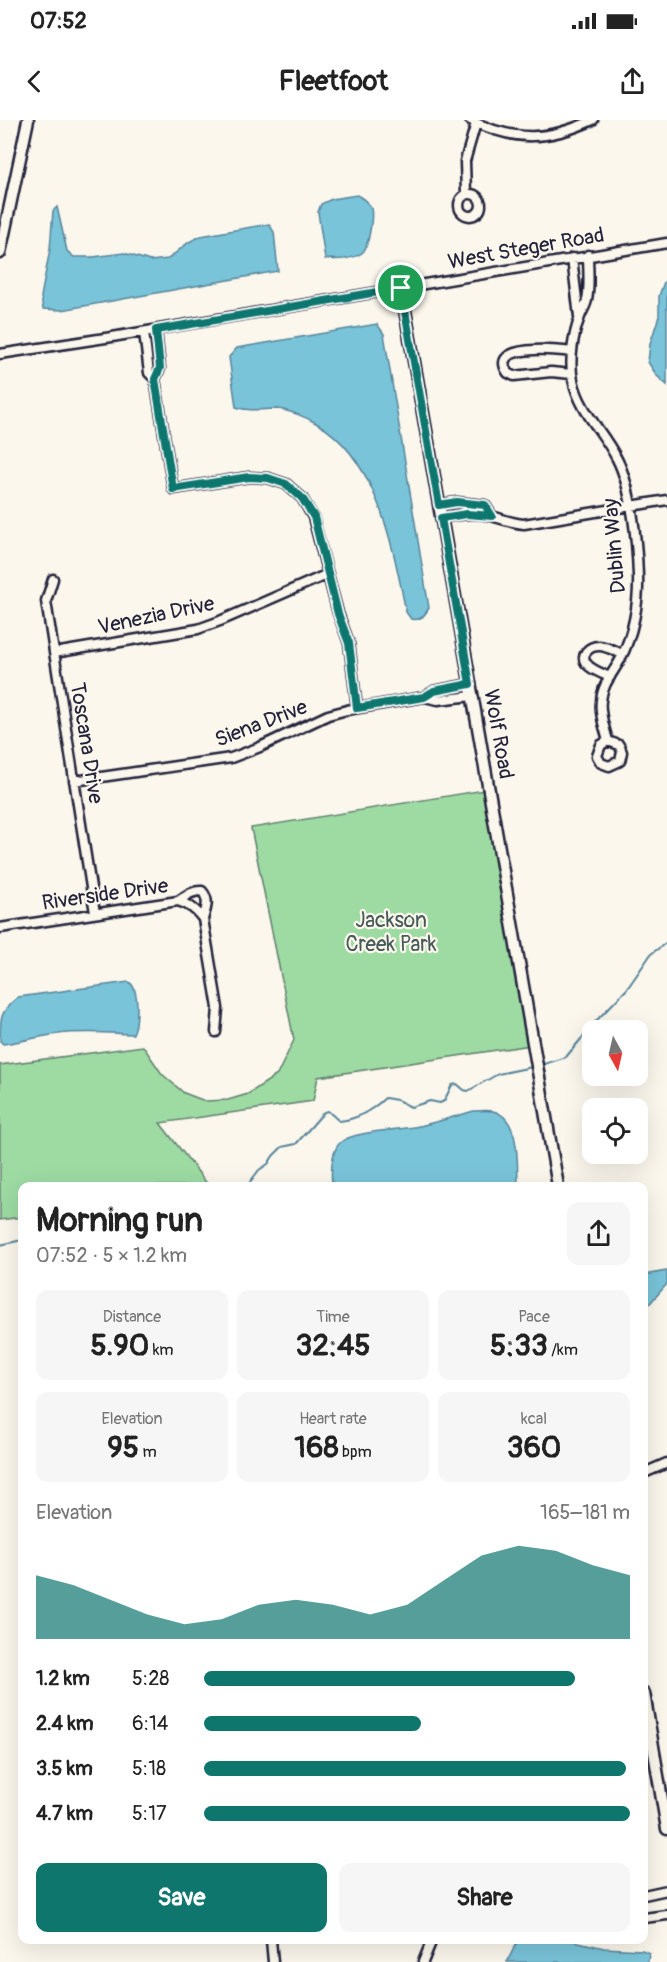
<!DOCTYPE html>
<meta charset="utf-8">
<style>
body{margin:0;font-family:Pangolin,sans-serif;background:#f6f6f6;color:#222;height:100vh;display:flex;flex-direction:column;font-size:22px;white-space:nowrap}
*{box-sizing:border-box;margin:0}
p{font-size:20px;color:#767676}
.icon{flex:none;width:33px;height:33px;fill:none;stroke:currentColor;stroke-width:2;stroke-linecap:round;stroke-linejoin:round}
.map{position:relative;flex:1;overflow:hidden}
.details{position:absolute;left:18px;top:1062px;width:630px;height:762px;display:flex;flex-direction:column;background:#fff;border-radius:12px;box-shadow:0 6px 24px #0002}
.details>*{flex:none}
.needle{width:39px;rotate:172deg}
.tools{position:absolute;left:582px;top:900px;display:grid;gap:12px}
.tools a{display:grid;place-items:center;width:66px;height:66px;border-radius:12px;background:#fff;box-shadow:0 6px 24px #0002;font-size:30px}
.pin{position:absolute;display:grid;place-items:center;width:51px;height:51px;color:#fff;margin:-26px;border:3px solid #fff;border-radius:50%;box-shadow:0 2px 6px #0007}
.round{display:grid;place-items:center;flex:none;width:63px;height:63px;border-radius:12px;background:#f6f6f6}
.headline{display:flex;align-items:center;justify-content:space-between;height:102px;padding:0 18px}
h1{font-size:33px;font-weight:700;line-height:45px}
.stats{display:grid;grid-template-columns:repeat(3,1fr);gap:9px;height:102px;padding:6px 18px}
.stats div{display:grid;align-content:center;border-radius:12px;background:#f6f6f6;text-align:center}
.stats b{font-size:30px;font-weight:700}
.stats small{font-size:16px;font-weight:400}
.stats p{font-size:16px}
.chart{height:168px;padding:12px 18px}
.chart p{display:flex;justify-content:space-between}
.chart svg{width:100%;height:108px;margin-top:6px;fill:#0f766e;opacity:.7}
.primary-button{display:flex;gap:12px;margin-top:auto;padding:12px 18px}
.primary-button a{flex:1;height:69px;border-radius:12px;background:#0f766e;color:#fff;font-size:24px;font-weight:700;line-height:69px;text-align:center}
.primary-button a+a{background:#f6f6f6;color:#222}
ul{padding:0 18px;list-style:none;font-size:20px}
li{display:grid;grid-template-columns:96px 72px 1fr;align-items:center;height:45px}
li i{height:15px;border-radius:8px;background:#0f766e}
.status{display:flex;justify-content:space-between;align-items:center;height:42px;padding:0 30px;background:#fff;direction:ltr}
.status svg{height:16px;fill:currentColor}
header{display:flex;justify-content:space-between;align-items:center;height:78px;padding:0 18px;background:#fff;font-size:27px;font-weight:700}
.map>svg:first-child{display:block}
.green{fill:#9ddba3;stroke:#607e6f;stroke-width:1.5}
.water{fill:#79c4d9;stroke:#56839a;stroke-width:1.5}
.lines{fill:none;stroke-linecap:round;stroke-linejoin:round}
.stream{stroke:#56839a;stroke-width:2}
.minor-casing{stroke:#22223b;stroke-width:13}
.major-casing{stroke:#22223b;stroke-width:15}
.minor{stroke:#fbf7ec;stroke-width:8}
.major{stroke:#fbf7ec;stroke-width:10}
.route-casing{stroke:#fff;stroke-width:12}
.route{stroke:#0f766e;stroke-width:8}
.labels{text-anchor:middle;stroke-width:4.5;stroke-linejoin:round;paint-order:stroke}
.street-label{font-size:21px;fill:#22223b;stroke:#fbf7ec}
.park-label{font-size:21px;fill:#475a5a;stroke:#fbf7ec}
</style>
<div class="status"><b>07:52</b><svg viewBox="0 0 49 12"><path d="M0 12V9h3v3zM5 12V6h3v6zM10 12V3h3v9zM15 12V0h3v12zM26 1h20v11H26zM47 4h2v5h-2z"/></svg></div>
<header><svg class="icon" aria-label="back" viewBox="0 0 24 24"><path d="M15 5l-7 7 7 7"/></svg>Fleetfoot<svg class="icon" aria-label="share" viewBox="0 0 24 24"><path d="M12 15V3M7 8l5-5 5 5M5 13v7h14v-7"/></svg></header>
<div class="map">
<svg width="667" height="1842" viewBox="0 0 667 1842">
<rect width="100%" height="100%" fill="#fbf7ec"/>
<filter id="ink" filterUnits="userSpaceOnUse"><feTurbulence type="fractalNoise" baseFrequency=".0167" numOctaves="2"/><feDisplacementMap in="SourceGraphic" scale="12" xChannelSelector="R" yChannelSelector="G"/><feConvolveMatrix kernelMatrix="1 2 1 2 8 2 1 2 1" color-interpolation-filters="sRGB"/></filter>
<g filter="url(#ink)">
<path class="green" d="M484 670 531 925 318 957 313 981 160 1003 209 1066H22V1097L0 1100V945L143 926 162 954 184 973 205 981 228 980 248 974 277 955 294 920 251 708Z"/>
<path class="water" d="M357 75C363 79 368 81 371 88 373 96 369 128 362 133 352 140 336 140 325 139L318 92 321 84 332 79Z
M57 87 67 131 74 137H93L124 133 150 141 168 139 189 122 201 116 269 104 274 112 278 151 62 190 43 189 41 177 50 129 53 91Z
M667 160V265L657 256 648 242 650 224 659 196V176L664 162Z
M377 204 384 214 429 488C424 496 421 501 411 499L406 492C393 428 378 338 316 303 306 297 288 290 277 289 263 289 250 292 236 287L229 237 237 228Z
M129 862C140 869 138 903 133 914 108 913 83 911 58 914 40 916 22 922 3 924L0 921C0 898 0 891 18 877Z
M474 991C480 991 487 990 493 991 521 998 517 1044 518 1066H332C331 1053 330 1031 341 1022 353 1011 401 1010 419 1006 438 1002 456 996 474 991Z
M667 1151V1164L644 1190V1155Z
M518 1820H570L604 1828 642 1830 649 1833 648 1842H507Z"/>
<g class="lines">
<path class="stream" d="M541 945 566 937 597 900 627 869 651 834 667 822
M247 1066 259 1050 268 1044 273 1036 282 1027 296 1024 324 992 328 991 339 1001C356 1000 373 989 385 978L397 980 411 987 430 981 440 983 444 981 452 965 457 964 464 970 468 971 498 954 532 947
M0 1125 22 1120"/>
<defs>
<path id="minor" d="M470 0C515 22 548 21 593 0
M459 85a11 11 0 1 1 22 0a11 11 0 1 1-22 0Z
M466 74 465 41 476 3
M588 135C588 149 590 166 587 180 586 186 582 191 580 197 573 215 569 241 573 260 580 292 603 311 617 339 632 368 637 423 638 456 639 483 633 515 620 540 613 553 602 565 601 581 599 593 605 609 608 621L601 625 597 636 601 643 609 646 620 641 622 632 619 625 608 621
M572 138 579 197
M156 210 160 248 155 259 173 369 249 357 268 358 286 364 302 378 313 397 338 493 349 523 357 588
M144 212 149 253 155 259
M0 234 112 217 667 123
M572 254 551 252 514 256 508 253C487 223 559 230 572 232
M439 385 457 382 485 385 492 396
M441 398C458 395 474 392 491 396 503 399 511 403 524 404L667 380
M53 459 46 481 95 793
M54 533 198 509 220 501 328 454
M610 557C601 553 577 545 586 532 589 528 594 526 599 526 606 526 615 531 622 534
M424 577 438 580 472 576
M74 661 231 638 260 627 328 595 347 590 424 577 434 571 470 564
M178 781C186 776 193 770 202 771 210 780 206 789 203 799
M0 808 178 781C189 785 196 789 203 799L218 888 216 912
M644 1353 667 1343
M644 1775 667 1770
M644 1798 667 1795
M271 1820 273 1842
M423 1842 432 1820"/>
<path id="major" d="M0 133 28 0
M401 167 558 1066
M644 1573 667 1709"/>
</defs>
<use href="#minor" class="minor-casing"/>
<use href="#major" class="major-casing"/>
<use href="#minor" class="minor"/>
<use href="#major" class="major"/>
</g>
</g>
<g class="lines" filter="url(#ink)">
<defs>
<path id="route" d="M401 168 439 385 457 382 485 385 492 396 467 394 441 398 470 564 434 571 424 577 357 588 349 523 338 494 314 397 302 378 286 364 268 358 249 357 173 369 155 259 160 248 156 210Z"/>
</defs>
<use href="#route" class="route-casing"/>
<use href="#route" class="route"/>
</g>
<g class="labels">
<g class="street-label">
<text transform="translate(526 128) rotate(-10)" y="7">West Steger Road</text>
<text transform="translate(614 426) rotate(-95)" y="7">Dublin Way</text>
<text transform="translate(156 495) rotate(-12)" y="7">Venezia Drive</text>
<text transform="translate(261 603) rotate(-21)" y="7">Siena Drive</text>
<text transform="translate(499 614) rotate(80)" y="7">Wolf Road</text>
<text transform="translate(87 623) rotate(81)" y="7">Toscana Drive</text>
<text transform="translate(105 774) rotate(-8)" y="7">Riverside Drive</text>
</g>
<g class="park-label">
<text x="391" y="807">Jackson<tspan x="391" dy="24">Creek Park</tspan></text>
</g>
</g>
</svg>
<div class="tools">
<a><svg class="needle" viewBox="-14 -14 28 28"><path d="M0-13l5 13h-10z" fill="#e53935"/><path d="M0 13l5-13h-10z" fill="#767676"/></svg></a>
<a><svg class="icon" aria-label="locate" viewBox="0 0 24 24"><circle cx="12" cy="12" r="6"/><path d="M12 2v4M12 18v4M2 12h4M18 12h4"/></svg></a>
</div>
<div class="pin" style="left:401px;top:168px;background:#1e9e55"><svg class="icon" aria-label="arrive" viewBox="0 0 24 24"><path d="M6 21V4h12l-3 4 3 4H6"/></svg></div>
<section class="details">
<div class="headline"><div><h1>Morning run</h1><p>07:52 · 5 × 1.2 km</p></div><a class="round"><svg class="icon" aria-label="share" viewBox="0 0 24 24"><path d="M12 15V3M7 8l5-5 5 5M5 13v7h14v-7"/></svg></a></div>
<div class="stats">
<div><p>Distance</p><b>5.90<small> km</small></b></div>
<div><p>Time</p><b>32:45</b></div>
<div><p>Pace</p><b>5:33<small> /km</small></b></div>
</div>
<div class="stats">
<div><p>Elevation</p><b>95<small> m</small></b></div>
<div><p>Heart rate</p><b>168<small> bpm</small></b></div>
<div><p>kcal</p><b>360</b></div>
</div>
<div class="chart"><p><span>Elevation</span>165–181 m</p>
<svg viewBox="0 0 160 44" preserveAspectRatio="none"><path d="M0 44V18L10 22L20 28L30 34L40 38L50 36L60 30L70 28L80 30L90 34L100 30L110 20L120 10L130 6L140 8L150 14L160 18V44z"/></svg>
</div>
<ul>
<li><b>1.2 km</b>5:28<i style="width:87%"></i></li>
<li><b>2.4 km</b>6:14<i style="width:51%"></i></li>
<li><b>3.5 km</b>5:18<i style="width:99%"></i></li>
<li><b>4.7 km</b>5:17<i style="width:100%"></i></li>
</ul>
<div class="primary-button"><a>Save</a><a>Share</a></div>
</section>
</div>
